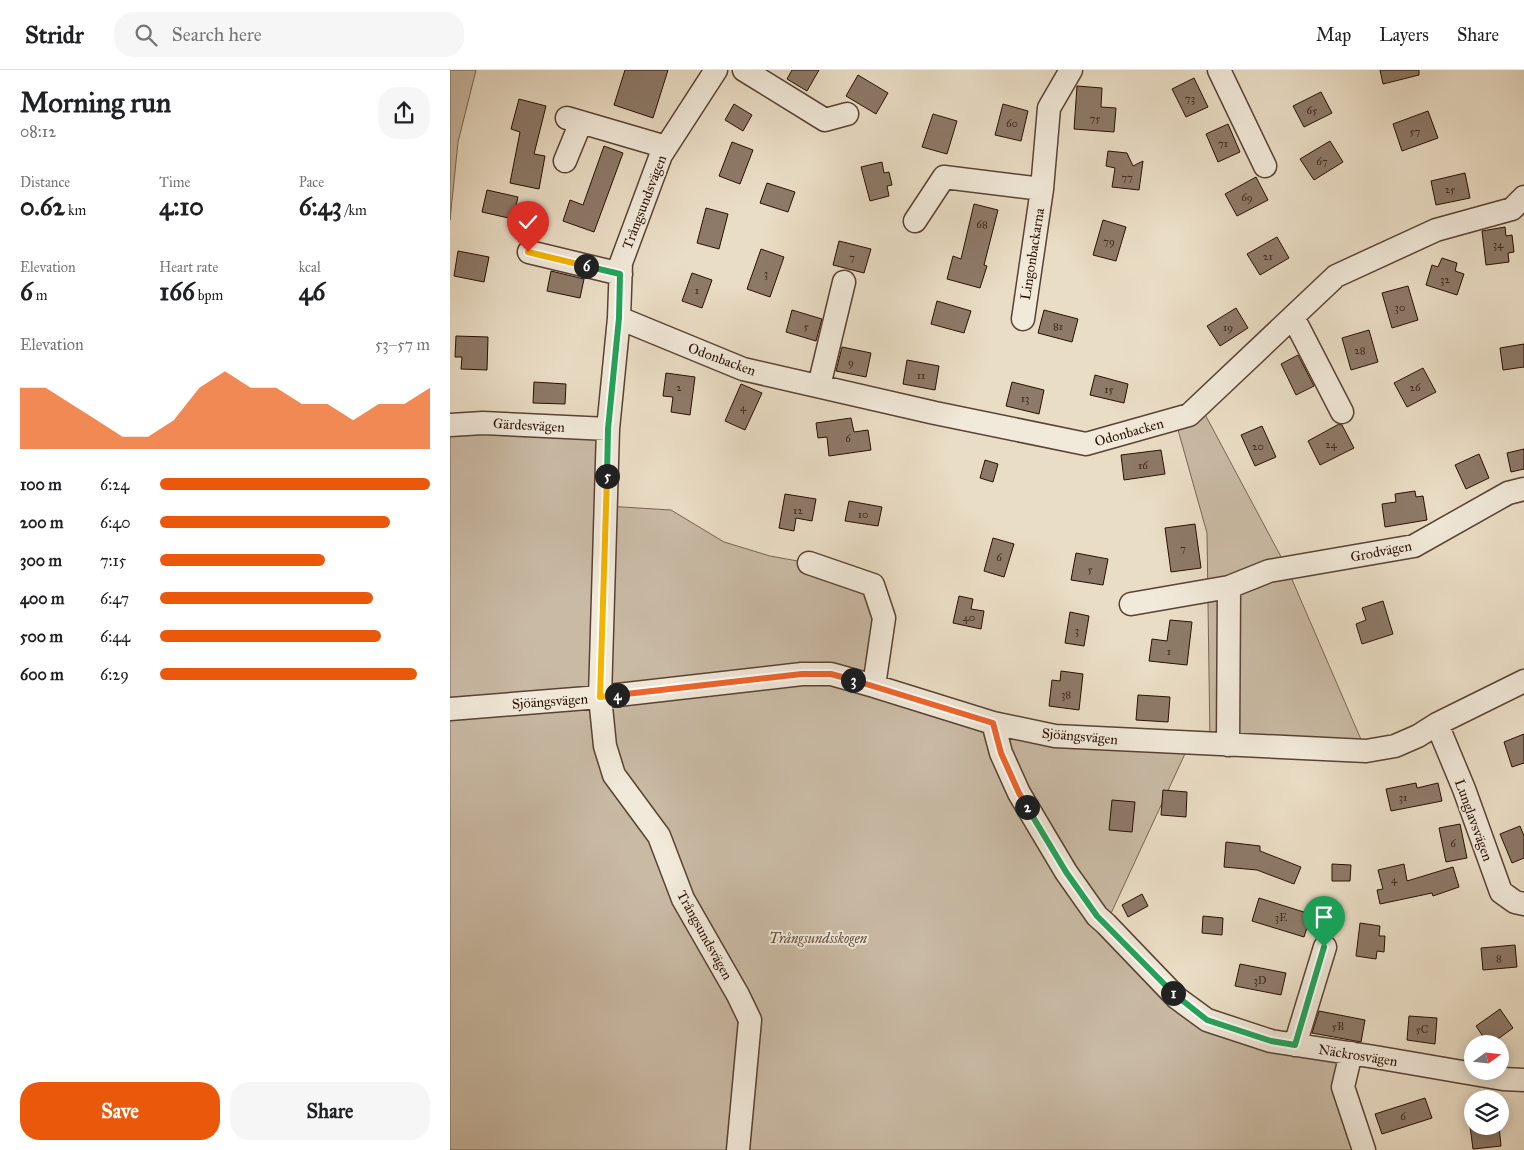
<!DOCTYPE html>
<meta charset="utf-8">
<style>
body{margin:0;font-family:"IM FELL Great Primer",serif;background:#f6f6f6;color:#202124;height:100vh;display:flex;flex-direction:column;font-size:19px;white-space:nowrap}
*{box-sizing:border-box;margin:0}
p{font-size:16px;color:#757577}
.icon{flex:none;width:28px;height:28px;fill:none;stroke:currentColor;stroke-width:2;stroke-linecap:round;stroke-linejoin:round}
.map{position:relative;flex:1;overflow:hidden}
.side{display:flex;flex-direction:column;background:#fff;width:450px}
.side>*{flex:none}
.needle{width:32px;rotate:75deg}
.fabs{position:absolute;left:1014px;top:965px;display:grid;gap:10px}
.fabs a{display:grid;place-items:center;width:45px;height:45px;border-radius:50%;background:#fff;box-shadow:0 2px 12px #0003;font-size:25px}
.pin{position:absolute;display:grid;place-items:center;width:42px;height:42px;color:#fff;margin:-51px -21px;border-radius:50% 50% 50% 0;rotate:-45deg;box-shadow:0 0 5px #0007}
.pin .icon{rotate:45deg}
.km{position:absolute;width:25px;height:25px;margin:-12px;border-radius:50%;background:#222;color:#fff;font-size:14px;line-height:25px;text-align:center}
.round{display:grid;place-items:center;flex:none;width:52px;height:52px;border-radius:20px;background:#f6f6f6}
.overview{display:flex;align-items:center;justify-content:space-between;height:85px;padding:0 20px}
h1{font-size:28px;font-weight:700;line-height:38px}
.stats{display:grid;grid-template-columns:repeat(3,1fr);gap:8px;height:85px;padding:5px 20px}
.stats div{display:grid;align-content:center}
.stats b{font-size:25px;font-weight:700}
.stats small{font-size:14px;font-weight:400}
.stats p{font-size:14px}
.chart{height:140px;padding:10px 20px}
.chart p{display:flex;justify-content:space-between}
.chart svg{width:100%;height:90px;margin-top:5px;fill:#ea580c;opacity:.7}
.primary-button{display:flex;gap:10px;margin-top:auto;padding:10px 20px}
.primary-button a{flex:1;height:58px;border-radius:20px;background:#ea580c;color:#fff;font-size:20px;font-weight:700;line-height:58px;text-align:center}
.primary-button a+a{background:#f6f6f6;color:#202124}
ul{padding:0 20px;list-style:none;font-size:16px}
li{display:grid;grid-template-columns:80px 60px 1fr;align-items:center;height:38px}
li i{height:12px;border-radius:6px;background:#ea580c}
header{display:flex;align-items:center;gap:30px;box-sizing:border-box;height:70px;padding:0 25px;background:#fff;border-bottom:1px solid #e0e0e0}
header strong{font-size:24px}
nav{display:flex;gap:28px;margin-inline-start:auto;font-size:18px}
.search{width:350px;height:45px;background:#f6f6f6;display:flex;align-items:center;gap:12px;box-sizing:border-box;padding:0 18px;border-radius:20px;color:#757577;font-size:19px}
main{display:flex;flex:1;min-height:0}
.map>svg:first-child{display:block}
.green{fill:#c9baa4;stroke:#796454}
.building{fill:#8d7a68;stroke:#290f03}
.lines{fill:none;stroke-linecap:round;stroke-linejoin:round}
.minor-casing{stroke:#594234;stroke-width:25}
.minor{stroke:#f1e9d9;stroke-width:22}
.split-1-casing{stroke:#fff;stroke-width:10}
.split-2-casing{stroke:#fff;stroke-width:10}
.split-3-casing{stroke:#fff;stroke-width:10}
.split-4-casing{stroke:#fff;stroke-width:10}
.split-5-casing{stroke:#fff;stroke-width:10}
.split-6-casing{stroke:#fff;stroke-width:10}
.split-7-casing{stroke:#fff;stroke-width:10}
.split-1{stroke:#22a559;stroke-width:6}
.split-2{stroke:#22a559;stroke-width:6}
.split-3{stroke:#f0652b;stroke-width:6}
.split-4{stroke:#f0652b;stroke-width:6}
.split-5{stroke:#f5b400;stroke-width:6}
.split-6{stroke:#22a559;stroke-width:6}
.split-7{stroke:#f5b400;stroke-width:6}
.labels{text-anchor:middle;stroke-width:4;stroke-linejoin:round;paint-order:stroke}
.number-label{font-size:11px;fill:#422a1c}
.street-label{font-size:14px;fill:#290f03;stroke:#f1e9d9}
.park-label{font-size:14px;font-style:italic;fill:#614b3b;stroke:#f1e9d9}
</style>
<header>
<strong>Stridr</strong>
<div class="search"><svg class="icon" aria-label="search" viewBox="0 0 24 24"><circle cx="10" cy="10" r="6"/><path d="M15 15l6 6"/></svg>Search here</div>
<nav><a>Map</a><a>Layers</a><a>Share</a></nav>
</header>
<main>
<section class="side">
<div class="overview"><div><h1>Morning run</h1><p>08:12</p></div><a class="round"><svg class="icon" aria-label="share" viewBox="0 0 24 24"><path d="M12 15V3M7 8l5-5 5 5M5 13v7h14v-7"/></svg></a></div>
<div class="stats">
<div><p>Distance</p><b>0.62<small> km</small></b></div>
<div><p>Time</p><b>4:10</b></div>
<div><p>Pace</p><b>6:43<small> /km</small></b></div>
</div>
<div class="stats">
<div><p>Elevation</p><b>6<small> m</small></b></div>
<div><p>Heart rate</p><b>166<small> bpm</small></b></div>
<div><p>kcal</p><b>46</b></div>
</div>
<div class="chart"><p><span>Elevation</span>53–57 m</p>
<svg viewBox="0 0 160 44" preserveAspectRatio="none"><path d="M0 44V14L10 14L20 22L30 30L40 38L50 38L60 30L70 14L80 6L90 14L100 14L110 22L120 22L130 30L140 22L150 22L160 14V44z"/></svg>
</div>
<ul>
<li><b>100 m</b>6:24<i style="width:100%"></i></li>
<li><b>200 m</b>6:40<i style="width:85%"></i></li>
<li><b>300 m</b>7:15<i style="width:61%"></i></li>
<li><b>400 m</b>6:47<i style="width:79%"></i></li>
<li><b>500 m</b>6:44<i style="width:82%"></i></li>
<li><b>600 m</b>6:29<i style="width:95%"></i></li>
</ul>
<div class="primary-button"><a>Save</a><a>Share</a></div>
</section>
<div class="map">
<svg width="1074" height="1080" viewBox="0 0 1074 1080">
<rect width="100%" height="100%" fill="#eaddc5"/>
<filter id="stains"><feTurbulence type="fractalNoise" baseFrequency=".004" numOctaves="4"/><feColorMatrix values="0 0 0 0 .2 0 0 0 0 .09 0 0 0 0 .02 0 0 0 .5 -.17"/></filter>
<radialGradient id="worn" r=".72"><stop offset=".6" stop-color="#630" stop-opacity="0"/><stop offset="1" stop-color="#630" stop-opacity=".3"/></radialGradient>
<path class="green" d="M0 0H26L8 72 0 150Z
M750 335 837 498 916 681 760 674 757 463 725 349Z
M0 355 158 359 156 436 221 440 274 472 320 486 359 493 423 515 425 616 543 653 740 673 656 854 757 950 901 983 893 1017 914 1080H0Z"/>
<path class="building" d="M175 0H218L203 48 164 35Z
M342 0H369L357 21 337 9Z
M930 0H969V5L933 14Z
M408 5 438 23 426 44 396 26Z
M744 8 758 37 736 47 722 19Z
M627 16 652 18 651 37 666 38 664 62 624 59Z
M871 22 882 43 854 57 843 36Z
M69 29 96 36 84 84 95 86 89 119 60 113 70 62 61 59Z
M284 34 302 45 293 61 275 50Z
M553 34 578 41 571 71 545 65Z
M978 41 988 68 952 81 943 54Z
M483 44 507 51 497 84 472 77Z
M778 54 790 82 768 92 756 64Z
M880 71 893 92 864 110 850 89Z
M282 72 303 80 290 114 269 106Z
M154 76 173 83 144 162 113 151 120 130 133 135Z
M658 81 677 83 683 96 693 91 689 120 662 117 665 98 656 96Z
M432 92 434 103 439 102 442 115 437 116 439 126 420 131 411 97Z
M1015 103 1020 128 986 135 981 111Z
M806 107 818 130 787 146 775 124Z
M317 113 345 122 338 142 310 133Z
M37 120 68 127 63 149 32 142Z
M524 134 548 140 534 195 537 196 530 218 497 209 503 186 511 189Z
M256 138 278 144 269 179 247 173Z
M653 150 676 157 666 191 643 185Z
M1055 157 1056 166 1062 165 1064 182 1058 183 1059 192 1036 195 1032 161Z
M827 167 839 188 810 205 797 184Z
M389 171 421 179 414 203 383 195Z
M311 179 334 187 320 227 297 219Z
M8 181 39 187 34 212 4 206Z
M992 188 1007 193 1005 201 1014 204 1007 225 976 215 982 195 988 197Z
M101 201 134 209 130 228 97 221Z
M242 203 262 210 252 238 232 231Z
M958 216 968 250 942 258 932 223Z
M487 231 521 241 514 263 481 254Z
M786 238 798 258 770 276 757 256Z
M342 240 372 249 366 271 336 262Z
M594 240 628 249 622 272 588 263Z
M919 260 928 292 901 300 892 268Z
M6 266 38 267 37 300 11 299 12 287H5Z
M1074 274V297L1053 300 1050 278Z
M392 277 421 283 416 307 386 301Z
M848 285 864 316 846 325 831 294Z
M457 290 489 296 485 320 453 314Z
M973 298 986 322 957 337 944 313Z
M216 303 245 307 240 345 221 342 223 327 213 326Z
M645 305 678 314 674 333 640 325Z
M84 312 116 314 115 334 83 333Z
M562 312 594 320 589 344 556 336Z
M291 314 312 323 295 360 275 351Z
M401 348 404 362 418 360 421 380 379 386 377 367 368 368 366 353Z
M889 354 892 355 904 378 870 395 858 371Z
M812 356 826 387 805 396 791 365Z
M1074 379V399L1061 402 1057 383Z
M711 380 715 404 674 410 671 385Z
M1029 384 1039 408 1016 419 1005 395Z
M535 390 548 394 543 412 530 408Z
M965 421 966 427 973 426 977 450 935 457 932 434 946 432 945 424Z
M335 424 366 429 362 451 346 448 344 461 329 458Z
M399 431 432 437 428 456 395 451Z
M745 454 751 498 721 502 715 458Z
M543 468 564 474 554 507 534 501Z
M626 483 658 489 653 515 621 510Z
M509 526 523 529 521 539 534 541 531 559 503 553Z
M933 531 943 564 912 574 906 554 916 550 912 538Z
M620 542 639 546 634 576 615 573Z
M720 550 742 552 737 595 699 591 702 569 717 571Z
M611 601 633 604 629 640 599 636 602 610 610 611Z
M688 625 720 627 718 652 686 650Z
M1074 664V693L1062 697 1054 672Z
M966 713 967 718 988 713 992 731 941 741 936 719Z
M713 720 737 722 736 747 711 745Z
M662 730 685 732 682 762 659 760Z
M1010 754 1017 788 996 792 989 758Z
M1070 756 1074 766V788L1062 793 1050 764Z
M776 772 810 776V781L851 797 844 814 807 800 774 797Z
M882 794 901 795 900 811H882Z
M954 794 957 811 1003 797 1009 817 983 826 982 823 930 834 927 820 933 819 928 800Z
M692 824 698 836 678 847 672 835Z
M809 828 873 848 859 851 854 867 802 851Z
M753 846 773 848 772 865 752 863Z
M910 853 930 856 929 866H935L934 882 927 881 926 889 906 886Z
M1065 875 1067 897 1033 900 1031 878Z
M790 894 836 903 831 925 785 916Z
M1050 939 1063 958 1041 974H1038L1026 956Z
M869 941 915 950 911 972 862 963Z
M959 946 987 948 985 974 957 970Z
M975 1028 982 1048 932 1064 925 1044Z
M1020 1056H1049L1051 1076 1023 1079Z"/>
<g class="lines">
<defs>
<path id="minor" d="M266 0 211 85 171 193 169 248 158 359 150 627 155 676 164 705 209 766 233 829 288 925 300 950 288 1080
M294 0 375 50 397 44
M769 0 815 96
M117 48 216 77
M115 91 131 52
M465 151 494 107 592 119
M79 182 171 204
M843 247 892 342
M169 248 293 299 485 343 636 374 739 345 886 206 986 160 1062 139 1074 127
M573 249 592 119 599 38 621 0
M369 316 394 212
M0 355 33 353 158 359
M359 493 423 515 434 548 424 616
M681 534 779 517 819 501 964 476 1058 423 1074 419
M0 639 150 627 352 604H381L424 616 543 653 605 666 916 681 945 676 968 666 987 654 1074 611
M543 653 551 683 569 723 616 802 647 846 656 854 727 928 757 950 821 971 925 987 1053 1009 1074 1010
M987 654 1014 719 1051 822 1065 832 1074 834
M778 675 779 517
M845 975 875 877
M901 983 893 1017 914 1080"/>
</defs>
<use href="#minor" class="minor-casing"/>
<use href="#minor" class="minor"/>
</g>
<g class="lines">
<defs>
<path id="split-1" d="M723 923 757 950 821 971 845 975 874 877"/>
<path id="split-2" d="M577 737 616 802 647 846 723 923"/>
<path id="split-3" d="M403 610 543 653 551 683 569 723 577 737"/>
<path id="split-4" d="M167 625 352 604H381L403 610"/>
<path id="split-5" d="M157 406 150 627 167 625"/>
<path id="split-6" d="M136 196 170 204 169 248 158 359 157 406"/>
<path id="split-7" d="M78 182 136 196"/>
</defs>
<use href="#split-1" class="split-1-casing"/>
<use href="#split-2" class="split-2-casing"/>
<use href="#split-3" class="split-3-casing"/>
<use href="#split-4" class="split-4-casing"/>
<use href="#split-5" class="split-5-casing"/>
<use href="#split-6" class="split-6-casing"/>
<use href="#split-7" class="split-7-casing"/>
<use href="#split-1" class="split-1"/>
<use href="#split-2" class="split-2"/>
<use href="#split-3" class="split-3"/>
<use href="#split-4" class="split-4"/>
<use href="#split-5" class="split-5"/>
<use href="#split-6" class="split-6"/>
<use href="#split-7" class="split-7"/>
</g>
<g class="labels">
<g class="number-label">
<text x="740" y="32">73</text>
<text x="862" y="44">65</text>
<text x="645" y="52">75</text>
<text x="562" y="57">60</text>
<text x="965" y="65">57</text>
<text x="773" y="77">71</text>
<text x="872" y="95">67</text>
<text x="677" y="111">77</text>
<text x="1000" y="123">25</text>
<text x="797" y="131">69</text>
<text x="532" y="158">68</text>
<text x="659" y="175">79</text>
<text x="1048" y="178">34</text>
<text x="818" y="190">21</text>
<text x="402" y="191">7</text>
<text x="316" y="207">3</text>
<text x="995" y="213">32</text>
<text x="247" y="224">1</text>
<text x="950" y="241">30</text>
<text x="356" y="260">5</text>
<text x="608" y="260">81</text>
<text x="778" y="261">19</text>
<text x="910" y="284">28</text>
<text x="401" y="296">9</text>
<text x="471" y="309">11</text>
<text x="229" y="321">2</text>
<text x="965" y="321">26</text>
<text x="659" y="323">15</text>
<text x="575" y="332">13</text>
<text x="293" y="341">4</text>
<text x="398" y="372">6</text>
<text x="881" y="378">24</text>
<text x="808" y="380">20</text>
<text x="693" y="399">16</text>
<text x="348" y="444">12</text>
<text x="413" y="448">10</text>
<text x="733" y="482">7</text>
<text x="549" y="491">6</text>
<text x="640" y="503">5</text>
<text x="519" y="551">40</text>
<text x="627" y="564">3</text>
<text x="719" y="585">1</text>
<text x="616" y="628">38</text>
<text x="953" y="731">31</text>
<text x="1003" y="777">6</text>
<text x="944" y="813">4</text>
<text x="831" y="851">3E</text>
<text x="1049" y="892">8</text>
<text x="810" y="914">3D</text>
<text x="888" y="960">5B</text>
<text x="972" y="963">5C</text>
<text x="953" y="1050">6</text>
</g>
<g class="street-label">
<text transform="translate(194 132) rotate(-69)" y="5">Trångsundsvägen</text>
<text transform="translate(582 184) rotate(-81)" y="5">Lingonbackarna</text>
<text transform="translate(272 289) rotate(20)" y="5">Odonbacken</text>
<text transform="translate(79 355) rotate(3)" y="5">Gärdesvägen</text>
<text transform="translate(679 362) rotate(-16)" y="5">Odonbacken</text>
<text transform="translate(931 481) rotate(-11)" y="5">Grodvägen</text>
<text transform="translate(100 631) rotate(-4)" y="5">Sjöängsvägen</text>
<text transform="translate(630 666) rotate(5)" y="5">Sjöängsvägen</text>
<text transform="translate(1024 750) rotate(70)" y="5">Lunglavsvägen</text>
<text transform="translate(255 865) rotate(61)" y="5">Trångsundsvägen</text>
<text transform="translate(908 985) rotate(9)" y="5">Näckrosvägen</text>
</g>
<g class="park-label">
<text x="368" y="873">Trångsundsskogen</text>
</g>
</g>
<rect width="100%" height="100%" filter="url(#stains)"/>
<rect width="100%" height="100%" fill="url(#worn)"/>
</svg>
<div class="fabs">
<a><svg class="needle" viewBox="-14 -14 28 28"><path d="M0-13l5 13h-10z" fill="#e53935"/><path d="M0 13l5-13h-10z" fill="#757577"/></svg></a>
<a><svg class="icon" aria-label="layers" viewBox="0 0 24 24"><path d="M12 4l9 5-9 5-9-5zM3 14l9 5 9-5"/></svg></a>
</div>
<div class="pin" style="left:874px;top:877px;background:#1e9e55"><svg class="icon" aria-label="arrive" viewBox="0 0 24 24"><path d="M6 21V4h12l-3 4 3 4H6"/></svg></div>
<div class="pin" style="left:78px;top:182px;background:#d93025"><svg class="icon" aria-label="check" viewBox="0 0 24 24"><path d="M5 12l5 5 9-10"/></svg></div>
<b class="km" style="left:723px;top:923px">1</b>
<b class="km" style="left:577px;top:737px">2</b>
<b class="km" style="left:403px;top:610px">3</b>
<b class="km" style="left:167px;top:625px">4</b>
<b class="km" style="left:157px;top:406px">5</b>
<b class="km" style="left:136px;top:196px">6</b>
</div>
</main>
